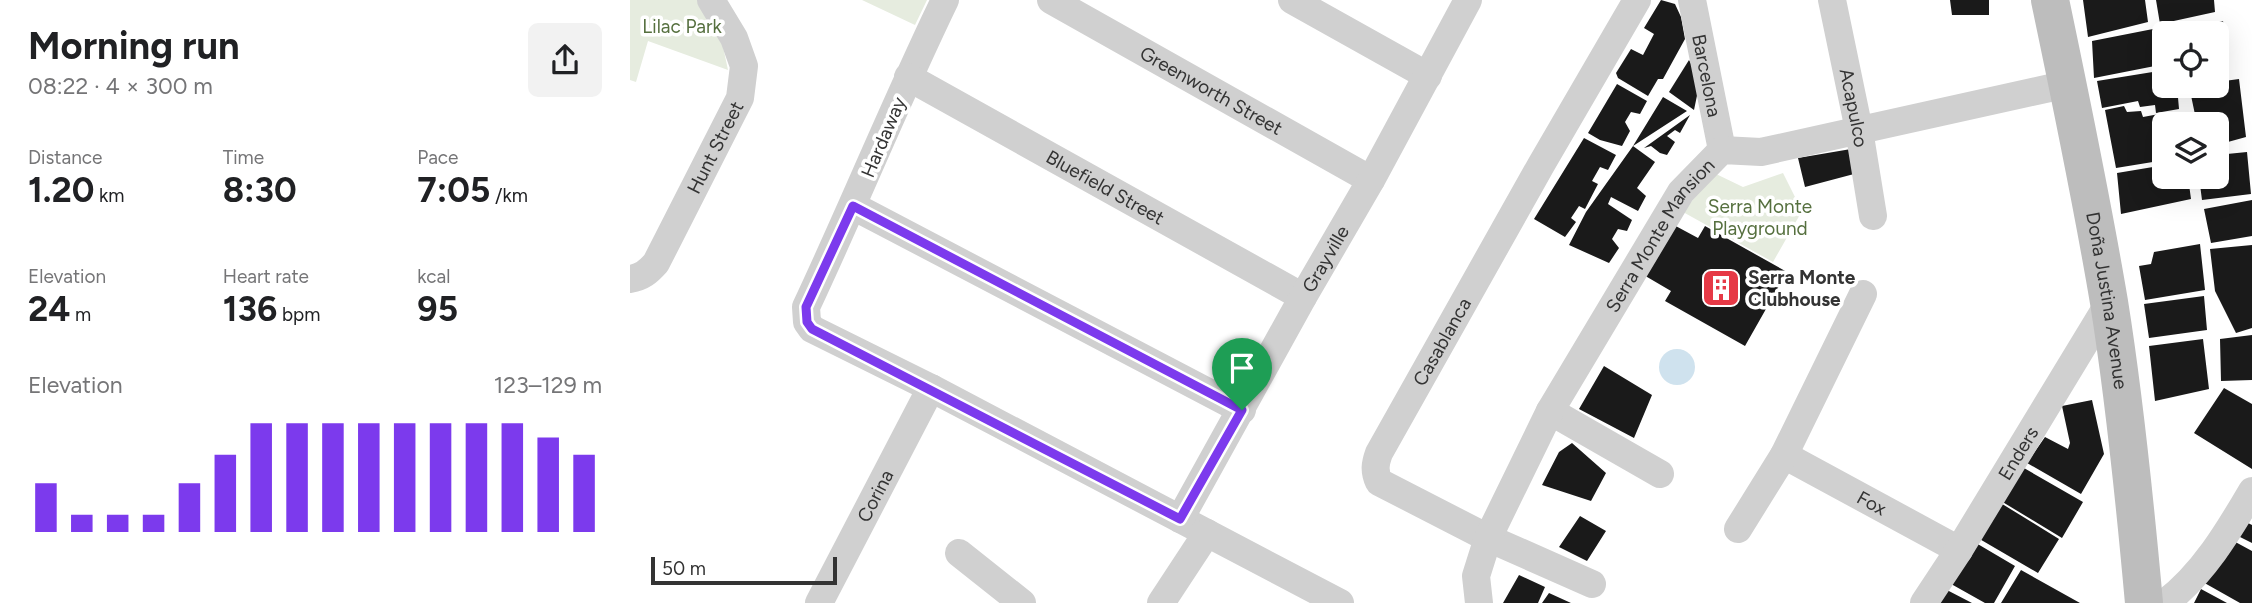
<!DOCTYPE html>
<meta charset="utf-8">
<style>
body{margin:0;font-family:Figtree,sans-serif;background:#f2f2f2;color:#202124;height:100vh;display:flex;flex-direction:column;font-size:26px;white-space:nowrap}
*{box-sizing:border-box;margin:0}
p{font-size:23px;color:#757577}
.icon{flex:none;width:38px;height:38px;fill:none;stroke:currentColor;stroke-width:2;stroke-linecap:round;stroke-linejoin:round}
.map{position:relative;flex:1;overflow:hidden}
.details{display:flex;flex-direction:column;background:#fff;width:630px}
.details>*{flex:none}
.fabs{position:absolute;left:1522px;top:21px;display:grid;gap:14px}
.fabs a{display:grid;place-items:center;width:77px;height:77px;border-radius:10px;background:#fff;box-shadow:0 7px 28px #0002;font-size:35px}
.scale{position:absolute;left:21px;bottom:18px;width:186px;box-sizing:border-box;padding-left:7px;border:4px solid #333;border-top:0;font-size:19px;line-height:24px;white-space:nowrap;color:#333;-webkit-text-stroke:5px #fff;paint-order:stroke}
.pin{position:absolute;display:grid;place-items:center;width:60px;height:60px;color:#fff;margin:-72px -30px;border-radius:50% 50% 50% 0;rotate:-45deg;box-shadow:0 0 7px #0007}
.pin .icon{rotate:45deg}
.round{display:grid;place-items:center;flex:none;width:74px;height:74px;border-radius:10px;background:#f2f2f2}
.head{display:flex;align-items:center;justify-content:space-between;height:119px;padding:0 28px}
h1{font-size:38px;font-weight:700;line-height:52px}
.figures{display:grid;grid-template-columns:repeat(3,1fr);gap:10px;height:119px;padding:7px 28px}
.figures div{display:grid;align-content:center}
.figures b{font-size:35px;font-weight:700}
.figures small{font-size:19px;font-weight:400}
.figures p{font-size:19px}
.chart{height:196px;padding:14px 28px}
.chart p{display:flex;justify-content:space-between}
.chart svg{width:100%;height:126px;margin-top:7px;stroke:#7c3aed;stroke-width:6}
main{display:flex;flex:1;min-height:0}
.map>svg:first-child{display:block}
.green{fill:#e6ecdf}
.water{fill:#cfe2ee}
.building{fill:#1a1a1a}
.lines{fill:none;stroke-linecap:round;stroke-linejoin:round}
.street{stroke:#d0d0d0;stroke-width:28}
.secondary{stroke:#bdbdbd;stroke-width:38}
.route-casing{stroke:#fff;stroke-width:14}
.route{stroke:#7c3aed;stroke-width:9}
.labels{text-anchor:middle;stroke-width:7;stroke-linejoin:round;paint-order:stroke}
.park-label{font-size:19px;fill:#56703f;stroke:#fff}
.street-label{font-size:19px;fill:#333;stroke:#fff}
.poi-label{font-size:19px;font-weight:bold;fill:#333;stroke:#fff;text-anchor:start}
</style>
<main>
<section class="details">
<div class="head"><div><h1>Morning run</h1><p>08:22 · 4 × 300 m</p></div><a class="round"><svg class="icon" aria-label="share" viewBox="0 0 24 24"><path d="M12 15V3M7 8l5-5 5 5M5 13v7h14v-7"/></svg></a></div>
<div class="figures">
<div><p>Distance</p><b>1.20<small> km</small></b></div>
<div><p>Time</p><b>8:30</b></div>
<div><p>Pace</p><b>7:05<small> /km</small></b></div>
</div>
<div class="figures">
<div><p>Elevation</p><b>24<small> m</small></b></div>
<div><p>Heart rate</p><b>136<small> bpm</small></b></div>
<div><p>kcal</p><b>95</b></div>
</div>
<div class="chart"><p><span>Elevation</span>123–129 m</p>
<svg viewBox="0 0 160 44" preserveAspectRatio="none"><path d="M5 44V27M15 44V38M25 44V38M35 44V38M45 44V27M55 44V17M65 44V6M75 44V6M85 44V6M95 44V6M105 44V6M115 44V6M125 44V6M135 44V6M145 44V11M155 44V17"/></svg>
</div>
</section>
<div class="map">
<svg width="1622" height="603" viewBox="0 0 1622 603">
<rect width="100%" height="100%" fill="#fff"/>
<path class="green" d="M0 0H68L92 42 98 70 18 41 6 82 0 80Z
M232 0H297L285 25Z
M1084 173 1113 187 1153 173 1172 211 1143 262 1053 212Z"/>
<path class="water" d="M1029 367a18 18 0 1 1 36 0a18 18 0 1 1-36 0Z"/>
<path class="building" d="M1031 0 1045 4 1051 17 1055 39 1033 79H1028L1018 96 988 78 986 73 1001 49 1013 55 1024 34 1014 28Z
M1320 0H1359V15H1322Z
M1453 0H1515L1518 22 1458 37Z
M1526 0H1584L1585 12 1530 24Z
M1593 21 1599 58 1587 60V33H1538Z
M1523 29 1530 65 1464 78 1462 41Z
M1059 60 1070 81 1064 110 1039 92Z
M1535 70V86H1547L1549 109 1526 113 1525 105 1510 107 1508 101 1472 108 1467 81Z
M1609 79 1616 137 1587 145V124H1567L1559 86H1587V82Z
M987 84 1017 101 1010 114 1001 112 995 122 1000 131 992 146 970 140 958 133Z
M1033 97 1057 111 1003 146Z
M1494 106 1497 112 1511 111 1513 117 1540 112 1543 124H1535V160L1486 168 1475 110Z
M1060 115 1050 133 1045 130 1037 136 1045 142 1037 155 1030 153 1021 146 1014 148Z
M954 138 986 155 978 170 970 167 962 181 968 184 955 209 949 206 941 218 946 222 935 237 904 219Z
M1003 146 1025 162 1007 188 1016 196 1008 211 981 197 978 204 1002 220 997 231 988 229 982 239 989 248 979 263 939 245 956 212Z
M1221 149 1224 174 1175 187 1168 158Z
M1617 152 1621 194 1572 200 1569 177H1587V155Z
M1535 165V177H1558L1561 199 1491 214 1487 173Z
M1622 200V236L1581 243 1574 209Z
M1042 224 1068 238 1075 226 1157 272 1115 346 1035 301 1041 291 1012 274Z
M1570 244 1575 290 1515 300 1509 266 1521 264 1524 252Z
M1622 245V328L1606 333 1585 291 1580 249Z
M1574 296 1577 330 1519 338 1514 304Z
M1622 335V380L1591 381 1590 339Z
M1573 339 1579 389 1525 401 1519 346Z
M974 366 1022 395 1004 438 949 409Z
M1594 388 1622 404V469L1564 433Z
M1462 400 1474 454 1451 494 1397 463 1415 437 1438 449 1440 443 1432 406Z
M942 443 976 473 961 501 912 485 929 452Z
M1387 464 1453 502 1432 538 1366 498Z
M1369 502 1429 539 1408 573 1341 534Z
M950 516 976 531 957 561 929 547Z
M1614 521 1622 525V543L1604 534Z
M1598 538 1622 551V603H1610L1571 581Z
M1346 543 1385 566 1364 603H1355L1314 580Z
M1391 570 1450 603H1371Z
M889 575 915 587 908 603H873Z
M1315 589 1342 603H1304Z
M1571 589 1597 603H1564Z
M919 593 941 603H912Z"/>
<g class="lines">
<g class="street">
<path d="M315 0C266 101 224 205 176 307L177 322 182 329 301 388 710 603"/>
<path id="s1" d="M421 0 741 180"/>
<path d="M662 0 798 76"/>
<path id="s2" d="M1062 0 1092 150"/>
<path id="s3" d="M1202 0 1229 130 1243 216"/>
<path id="s4" d="M278 77 673 297"/>
<path d="M223 206 612 410"/>
<path id="s5" d="M0 279C12 277 18 272 26 263L110 98 114 66 104 38 81 0"/>
<path d="M920 411 1030 474"/>
<path id="s6" d="M1154 455 1329 550"/>
<path id="s7" d="M550 519 673 297 741 180 838 0"/>
<path d="M1108 529 1154 455 1233 294"/>
<path d="M329 553 392 603"/>
<path id="s8" d="M962 584 858 538 749 482C744 471 745 464 749 453L911 165 1007 0"/>
<path id="s9" d="M189 603 301 388"/>
<path d="M531 603 577 533"/>
<path id="s10" d="M849 603 846 576 858 538 920 411 1051 192 1092 150 1131 152 1438 84"/>
<path id="s11" d="M1294 603 1329 550 1479 303"/>
<path d="M1535 603C1573 574 1598 532 1622 491"/>
</g>
<path class="secondary" id="s12" d="M1420 0C1441 100 1462 201 1479 302 1495 402 1505 503 1514 603"/>
</g>
<g class="lines">
<defs>
<path id="route" d="M223 206 612 410 550 519 182 329 177 322 176 307Z"/>
</defs>
<use href="#route" class="route-casing"/>
<use href="#route" class="route"/>
</g>
<defs>
<symbol id="building-square" viewBox="-11 -11 22 22"><rect x="-9" y="-9" width="18" height="18" rx="4" fill="#e63946" stroke="#fff"/><path d="M-4-6H4V6H1V3H-1V6H-4ZM-2.5-4.3h1.7v1.8h-1.7ZM.8-4.3h1.7v1.8H.8ZM-2.5-1h1.7V.8h-1.7ZM.8-1h1.7V.8H.8Z" fill="#fff"/></symbol>
</defs>
<g fill-rule="evenodd">
<use href="#building-square" x="1069" y="266" width="44" height="44"/>
</g>
<g class="labels">
<g class="park-label">
<text x="52" y="33">Lilac Park</text>
<text x="1130" y="213">Serra Monte<tspan x="1130" dy="22">Playground</tspan></text>
</g>
<g class="street-label">
<text dy="7" stroke="none"><textPath href="#s2" startOffset="77">Barcelona</textPath></text>
<text dy="7" stroke="none"><textPath href="#s1" startOffset="184">Greenworth Street</textPath></text>
<text dy="7" stroke="none"><textPath href="#s3" startOffset="110">Acapulco</textPath></text>
<text transform="translate(253 137) rotate(-67)" y="7">Hardaway</text>
<text dy="7" stroke="none"><textPath href="#s5" startOffset="161">Hunt Street</textPath></text>
<text dy="7" stroke="none"><textPath href="#s4" startOffset="226">Bluefield Street</textPath></text>
<text dy="7" stroke="none"><textPath href="#s10" startOffset="416">Serra Monte Mansion</textPath></text>
<text dy="7" stroke="none"><textPath href="#s7" startOffset="298">Grayville</textPath></text>
<text dy="7" stroke="none"><textPath href="#s12" startOffset="306">Doña Justina Avenue</textPath></text>
<text dy="7" stroke="none"><textPath href="#s8" startOffset="394">Casablanca</textPath></text>
<text dy="7" stroke="none"><textPath href="#s11" startOffset="177">Enders</textPath></text>
<text dy="7" stroke="none"><textPath href="#s9" startOffset="121">Corina</textPath></text>
<text dy="7" stroke="none"><textPath href="#s6" startOffset="100">Fox</textPath></text>
</g>
<g class="poi-label">
<text x="1118" y="284">Serra Monte<tspan x="1118" dy="22">Clubhouse</tspan></text>
</g>
</g>
</svg>
<div class="fabs">
<a><svg class="icon" aria-label="locate" viewBox="0 0 24 24"><circle cx="12" cy="12" r="6"/><path d="M12 2v4M12 18v4M2 12h4M18 12h4"/></svg></a>
<a><svg class="icon" aria-label="layers" viewBox="0 0 24 24"><path d="M12 4l9 5-9 5-9-5zM3 14l9 5 9-5"/></svg></a>
</div>
<div class="scale">50 m</div>
<div class="pin" style="left:612px;top:410px;background:#1e9e55"><svg class="icon" aria-label="arrive" viewBox="0 0 24 24"><path d="M6 21V4h12l-3 4 3 4H6"/></svg></div>
</div>
</main>
